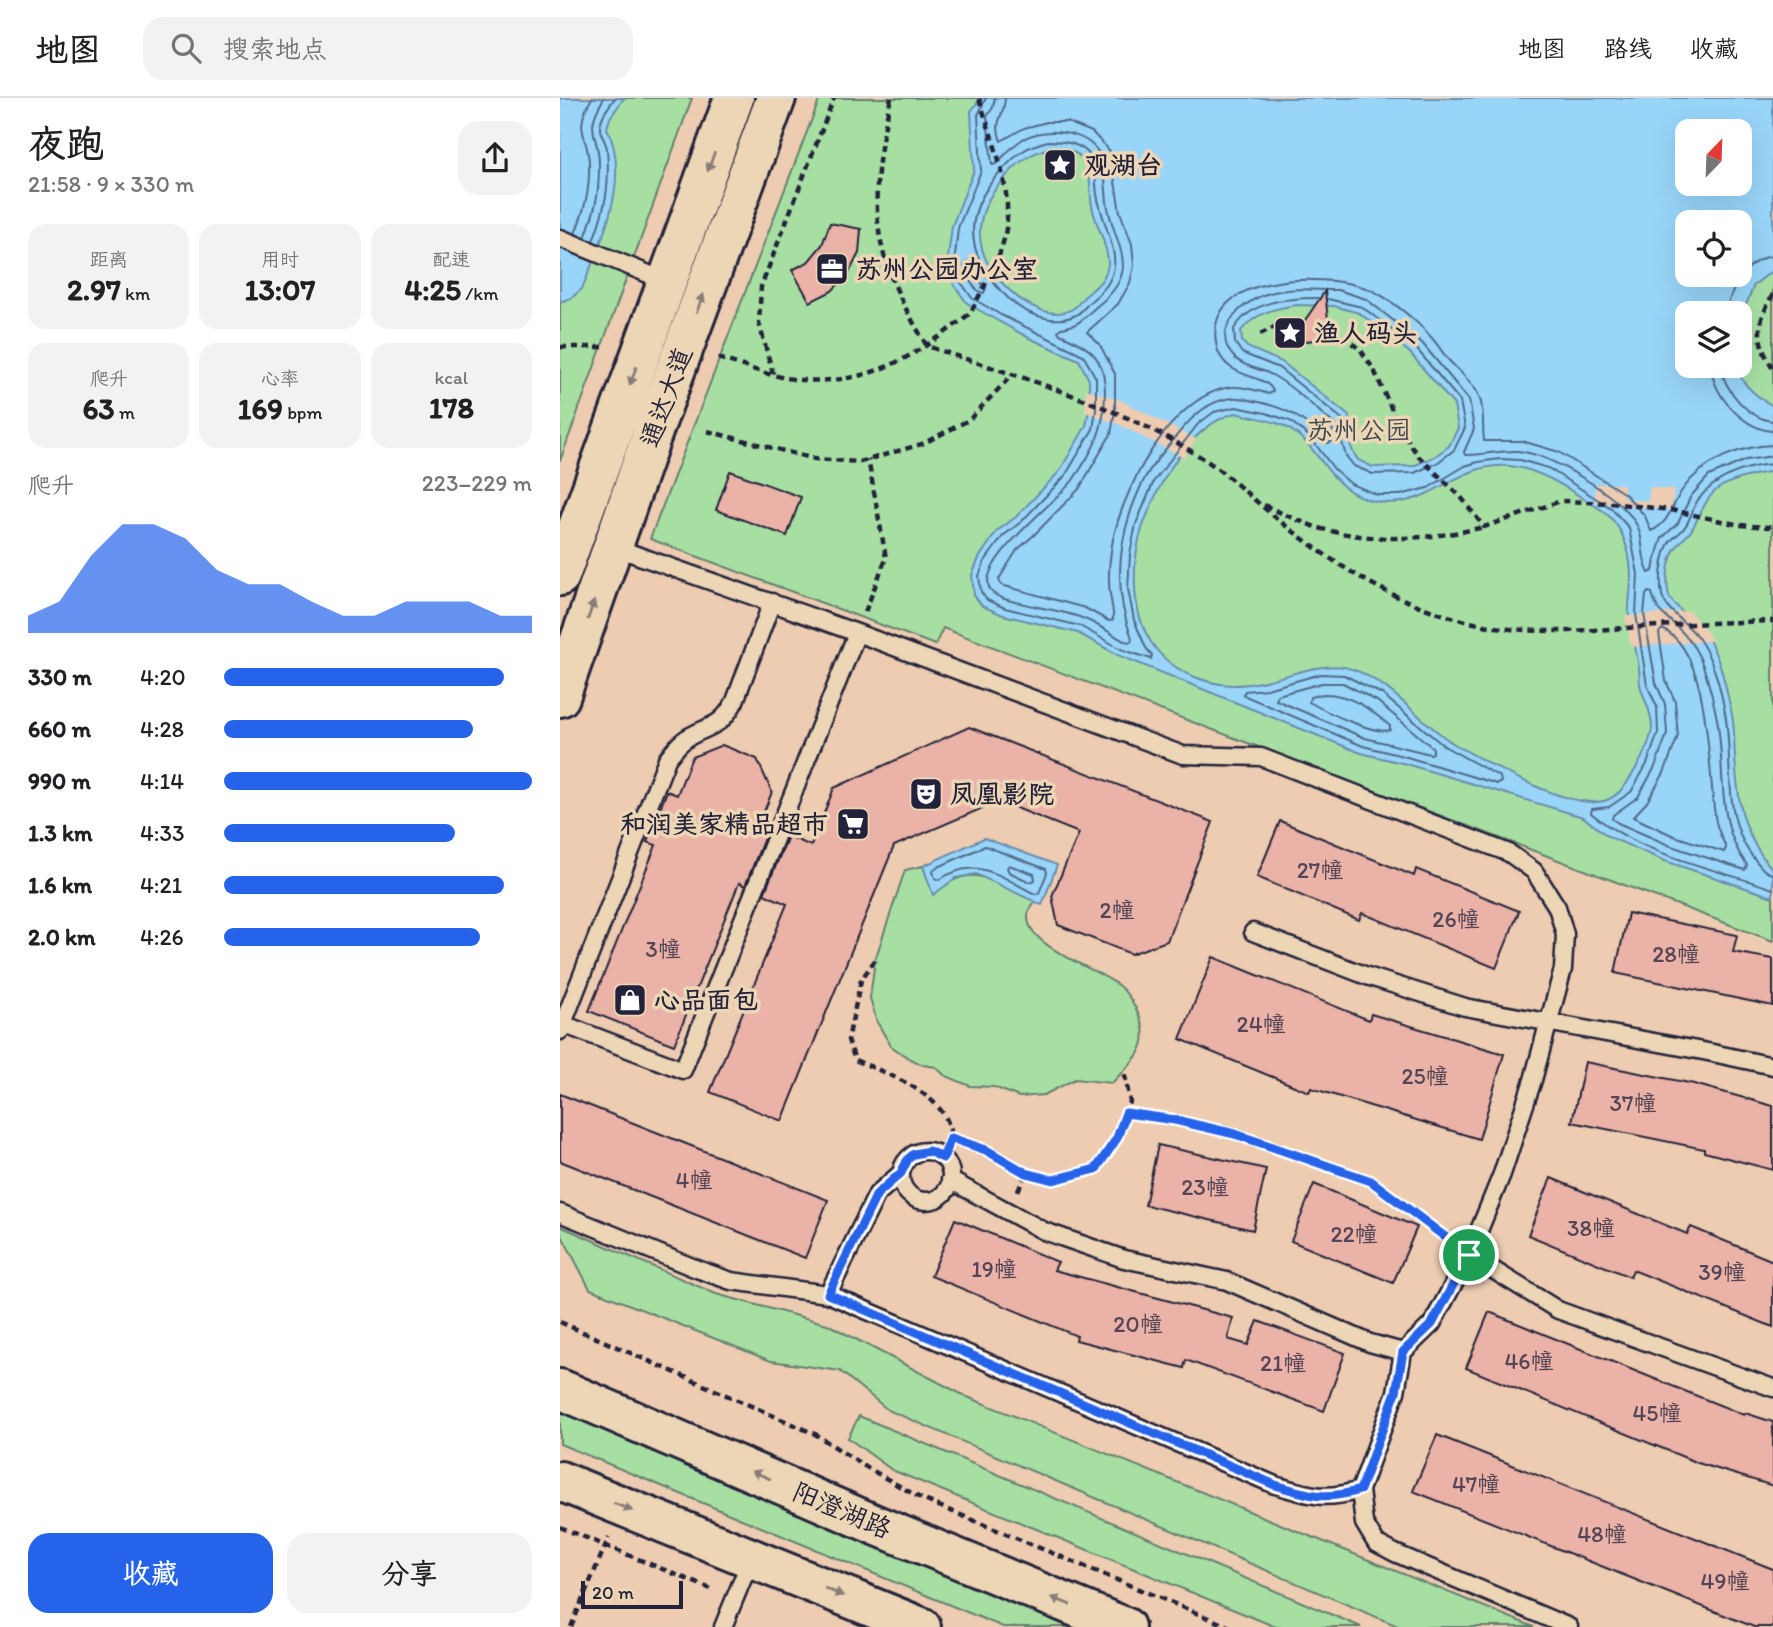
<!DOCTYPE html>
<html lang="zh">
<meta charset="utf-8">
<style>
body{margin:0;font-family:Itim,"LXGW WenKai TC",sans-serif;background:#f2f2f2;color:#202124;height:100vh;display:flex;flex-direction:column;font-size:26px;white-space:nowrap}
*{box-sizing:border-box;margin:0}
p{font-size:23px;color:#757577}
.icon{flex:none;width:38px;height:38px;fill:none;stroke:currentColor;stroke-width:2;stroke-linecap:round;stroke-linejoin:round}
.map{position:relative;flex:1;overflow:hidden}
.details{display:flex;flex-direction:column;background:#fff;width:560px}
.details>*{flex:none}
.needle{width:46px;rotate:23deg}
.fabs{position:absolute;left:1115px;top:21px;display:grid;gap:14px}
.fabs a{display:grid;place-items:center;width:77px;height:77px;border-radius:14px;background:#fff;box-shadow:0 7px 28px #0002;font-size:35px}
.scale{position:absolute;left:21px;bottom:18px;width:102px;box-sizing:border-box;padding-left:7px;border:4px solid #22223b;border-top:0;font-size:19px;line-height:24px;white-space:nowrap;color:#22223b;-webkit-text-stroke:5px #ecd6b5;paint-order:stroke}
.pin{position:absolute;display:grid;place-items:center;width:60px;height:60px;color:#fff;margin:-30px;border:4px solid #fff;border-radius:50%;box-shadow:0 2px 7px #0007}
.round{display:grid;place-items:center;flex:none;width:74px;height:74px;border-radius:21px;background:#f2f2f2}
.head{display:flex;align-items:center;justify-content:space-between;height:119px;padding:0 28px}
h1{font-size:38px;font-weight:700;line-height:52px}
.metrics{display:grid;grid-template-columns:repeat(3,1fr);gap:10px;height:119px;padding:7px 28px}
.metrics div{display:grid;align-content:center;border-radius:18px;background:#f2f2f2;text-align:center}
.metrics b{font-size:30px;font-weight:700}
.metrics small{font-size:19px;font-weight:400}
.metrics p{font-size:19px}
.chart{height:196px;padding:14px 28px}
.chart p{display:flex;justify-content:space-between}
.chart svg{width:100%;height:126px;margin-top:7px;fill:#2563eb;opacity:.7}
.button{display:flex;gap:14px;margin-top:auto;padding:14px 28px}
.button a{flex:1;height:80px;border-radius:21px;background:#2563eb;color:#fff;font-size:28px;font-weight:700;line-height:80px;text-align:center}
.button a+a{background:#f2f2f2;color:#202124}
ul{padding:0 28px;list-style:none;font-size:23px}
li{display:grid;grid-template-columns:112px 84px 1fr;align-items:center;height:52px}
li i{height:18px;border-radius:9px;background:#2563eb}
header{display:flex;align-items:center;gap:42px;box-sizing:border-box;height:98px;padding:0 35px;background:#fff;border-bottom:2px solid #e0e0e0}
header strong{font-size:33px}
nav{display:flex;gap:38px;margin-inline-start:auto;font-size:24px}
.search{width:490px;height:63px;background:#f2f2f2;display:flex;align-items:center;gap:18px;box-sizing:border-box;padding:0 24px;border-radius:21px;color:#757577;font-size:26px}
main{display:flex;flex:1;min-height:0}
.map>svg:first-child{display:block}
.green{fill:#a7dfa3;stroke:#64806f;stroke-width:2;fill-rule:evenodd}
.water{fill:#98d5f9;stroke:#698dad;stroke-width:2;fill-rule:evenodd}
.pier{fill:#edccb1}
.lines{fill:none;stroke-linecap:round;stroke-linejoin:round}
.shore{stroke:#516a87;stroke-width:2}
.building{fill:#ebb2a7;stroke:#22223b;stroke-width:2}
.lane-casing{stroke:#22223b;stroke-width:21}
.secondary-casing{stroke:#22223b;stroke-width:44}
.path{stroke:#22223b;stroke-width:4.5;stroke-dasharray:7 5;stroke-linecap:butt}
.lane{stroke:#ecd6b5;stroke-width:16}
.secondary{stroke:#ecd6b5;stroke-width:38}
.oneway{fill:#877c78}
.route-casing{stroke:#fff;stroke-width:14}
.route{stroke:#2563eb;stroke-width:9}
.labels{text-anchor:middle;stroke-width:7;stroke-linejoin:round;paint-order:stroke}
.number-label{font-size:23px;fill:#544656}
.poi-label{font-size:26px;font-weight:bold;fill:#22223b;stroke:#ecd6b5;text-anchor:start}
.street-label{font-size:26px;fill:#22223b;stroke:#ecd6b5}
.park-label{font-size:26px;fill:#3d4850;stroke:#ecd6b5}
</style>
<header>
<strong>地图</strong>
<div class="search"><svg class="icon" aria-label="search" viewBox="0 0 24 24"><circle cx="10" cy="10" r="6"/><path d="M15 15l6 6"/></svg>搜索地点</div>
<nav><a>地图</a><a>路线</a><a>收藏</a></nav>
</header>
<main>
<section class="details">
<div class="head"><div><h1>夜跑</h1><p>21:58 · 9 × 330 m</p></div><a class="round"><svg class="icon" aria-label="share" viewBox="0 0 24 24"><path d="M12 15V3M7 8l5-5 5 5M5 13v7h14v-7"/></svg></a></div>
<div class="metrics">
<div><p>距离</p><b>2.97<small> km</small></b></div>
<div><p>用时</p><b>13:07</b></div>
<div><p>配速</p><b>4:25<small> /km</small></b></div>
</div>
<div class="metrics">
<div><p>爬升</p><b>63<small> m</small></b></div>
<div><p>心率</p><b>169<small> bpm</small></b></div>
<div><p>kcal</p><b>178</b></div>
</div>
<div class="chart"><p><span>爬升</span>223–229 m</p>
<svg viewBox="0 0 160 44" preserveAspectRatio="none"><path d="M0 44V38L10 33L20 17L30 6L40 6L50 11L60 22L70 27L80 27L90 33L100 38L110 38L120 33L130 33L140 33L150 38L160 38V44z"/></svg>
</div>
<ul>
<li><b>330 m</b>4:20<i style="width:91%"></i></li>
<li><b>660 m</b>4:28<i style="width:81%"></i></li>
<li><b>990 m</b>4:14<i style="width:100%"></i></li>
<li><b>1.3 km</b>4:33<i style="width:75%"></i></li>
<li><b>1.6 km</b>4:21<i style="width:91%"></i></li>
<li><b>2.0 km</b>4:26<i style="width:83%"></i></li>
</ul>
<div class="button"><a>收藏</a><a>分享</a></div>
</section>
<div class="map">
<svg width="1213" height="1529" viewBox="0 0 1213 1529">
<rect width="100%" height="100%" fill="#edccb1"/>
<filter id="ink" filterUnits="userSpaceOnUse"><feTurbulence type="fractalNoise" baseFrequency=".0143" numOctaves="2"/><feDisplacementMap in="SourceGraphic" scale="14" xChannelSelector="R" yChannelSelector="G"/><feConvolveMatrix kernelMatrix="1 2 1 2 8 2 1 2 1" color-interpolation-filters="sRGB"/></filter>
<g filter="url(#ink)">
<path class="green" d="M0 0H132L0 363Z
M260 0H1213V843L383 530 375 547 90 441ZM1127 33H1180V86H1127ZM1127 124H1180V177H1127ZM1127 215H1180V268H1127Z
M363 768 373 796C414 761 433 784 475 803 472 808 468 813 468 818 466 848 535 870 555 885 567 893 575 907 580 920 585 932 585 945 578 956 571 967 560 976 552 985L515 981 484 997 459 999 434 989 410 988 384 977 376 969 363 967 350 961 331 948 317 924 310 900 315 862 345 772Z
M0 1128 156 1196 267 1226 405 1298 974 1529H840L328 1312 280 1273 211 1263 30 1191 0 1134Z
M0 1310 528 1529H443L0 1346Z
M299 1318 801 1529H716L332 1372 288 1340Z"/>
<path class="water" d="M0 0H64L50 20 47 30C72 82 41 142 22 191L11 200 0 204Z
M421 0H1213V172L1194 187 1180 222V215H1127V268H1176C1181 286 1197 299 1213 308V373C1196 376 1178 380 1162 388 1146 397 1141 416 1132 431 1129 437 1122 441 1118 447 1108 458 1105 484 1109 498 1113 509 1136 524 1145 536 1161 559 1166 590 1172 617 1175 630 1174 645 1175 659 1178 705 1182 737 1213 772V799L1105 763 1049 739 1023 719 846 666 801 655 558 557 518 535 443 517 422 508 414 497 412 477 419 460 437 433 456 419 499 374 526 328 529 312V282L519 262 469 240 438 223 407 205 394 187 387 168 392 128 414 72 411 13ZM1127 33H1180V86H1127ZM490 50C502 51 515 51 524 62 532 72 529 95 532 108 535 126 548 146 548 165 547 181 536 189 525 198 521 202 518 207 514 210 493 224 462 205 447 190 410 154 412 115 446 78 460 63 470 55 490 50ZM1127 124H1180V177H1127ZM737 207 774 208 799 215 821 231 850 255 894 307 898 330 889 348 874 359 853 368 813 369 798 362 793 354 788 340 789 318 722 264 687 249 682 243 681 233C695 215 715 210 737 207ZM675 315C691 319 711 321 726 329 765 350 767 396 819 404 859 409 877 387 911 374 952 357 990 378 1024 401 1032 406 1042 411 1049 418 1065 433 1071 459 1071 480 1071 493 1068 506 1069 518 1071 536 1077 553 1079 571 1080 576 1079 581 1080 586 1083 602 1092 611 1092 630 1091 643 1082 660 1075 672 1068 684 1059 699 1044 703 1008 712 928 665 896 647 862 627 824 576 784 569 750 564 710 588 672 587 643 586 610 572 593 547 568 512 571 453 588 415 604 375 632 328 675 315Z
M424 740 497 767 482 807 416 776 396 780 373 797 363 768Z"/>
<path class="pier" d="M526 291 560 302 636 341 624 360 558 326 525 314Z
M1035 386H1064V401L1088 403 1090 389 1114 392 1111 412 1035 404Z
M1129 513 1148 535 1152 543 1071 549 1065 518Z"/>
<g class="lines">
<path class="shore" d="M426 0 418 17 421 73 398 130 394 167 400 183 412 200 441 217 523 257 536 280V312L533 331 505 378 461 424 443 438 425 463 419 478 421 494 427 502 445 510 520 528 561 551 591 561 592 557 586 550 574 522 568 491 570 456 576 426 594 383 638 326 654 314 676 309 706 315 730 323 750 339 774 371 791 386 818 397H840L868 390 905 368 918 364 940 361 960 362 988 370 1051 410 1069 430 1078 476 1076 516 1087 587 1097 609 1098 635 1087 666 1071 694 1049 709 1032 711 1031 715C1081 757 1153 770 1213 791
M435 0 433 9 427 19 432 67 436 66C444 58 453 47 463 41 486 29 527 32 540 57 546 69 545 95 548 110 557 153 582 173 536 209 522 221 521 227 501 230L498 233 500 236C530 249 545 259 545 294 545 331 534 352 513 382 499 402 411 467 431 493 437 501 456 504 465 506 484 511 504 513 522 520 537 525 551 536 564 543L571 544 572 540C551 488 559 430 585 380 593 365 606 351 617 337 632 319 648 302 673 300 680 299 688 302 694 303 728 310 744 320 767 345L772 343 773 325C755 310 735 290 714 278 703 271 685 270 675 260 648 233 683 202 710 195 728 190 746 191 764 192
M445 0C444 20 433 21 441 43L464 30 487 24H507L532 34 550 53 560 114 572 146 574 168 570 185 558 206 527 234 540 247 555 276V313L551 336 519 391 474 437 457 452 439 481 441 487 525 510 549 523 553 522C554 513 551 504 550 496 548 482 549 466 551 453 558 398 611 295 672 289 684 288 698 293 709 296L713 293C706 274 662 283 656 245 645 174 763 175 806 190 824 196 858 223 870 238 876 244 881 252 886 259 896 271 911 282 918 296 925 311 922 327 924 343H962L999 354 1065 396 1085 418 1091 433C1110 425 1112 406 1123 391 1143 363 1180 348 1213 347
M488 43C504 43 522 45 531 59 537 68 535 86 537 96 540 118 557 150 554 168 552 184 543 193 531 203 526 207 522 214 516 217 494 228 464 216 448 200 406 160 400 118 440 74 457 56 464 49 488 43Z
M15 136C25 110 30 93 29 64 27 35 13 31 32 0
M25 140C35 112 39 99 39 69 40 34 22 36 44 0
M33 143C46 108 50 88 47 51 46 43 40 37 40 30 40 19 49 8 55 0
M406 164 410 165 417 180 426 190 424 195C413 193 407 178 404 168Z
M766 192H778L806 201 862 245 909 302 914 331 904 354 905 357C921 358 939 352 958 353 990 356 1058 397 1075 424 1085 438 1080 460 1089 475L1093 473 1095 462 1102 440 1118 425 1131 398 1149 378 1186 362 1213 358
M758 200C727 200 692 202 674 231L675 245 682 255 719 270 782 321 781 341 786 358 794 368 813 376 854 375 877 365 894 352 905 330 900 303 855 249 802 209 768 201
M1165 215C1171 193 1186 160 1213 158
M1151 268C1152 296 1184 332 1213 333
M1161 268C1163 291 1189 321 1213 323
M1213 366C1186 368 1155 379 1138 402 1132 410 1131 422 1124 430 1120 436 1113 439 1109 445 1102 458 1099 483 1102 497 1106 514 1129 525 1139 541 1154 563 1162 595 1166 621 1173 668 1162 726 1197 764 1202 770 1205 775 1213 776
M1088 494 1092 495C1099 519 1103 514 1117 529 1130 541 1140 557 1145 574 1150 589 1154 606 1157 621 1166 670 1155 725 1187 767L1185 772 1111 748 1058 725 1052 721 1053 717 1078 699 1095 669 1107 636 1105 606 1096 585 1084 516 1086 497Z
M1102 531C1153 553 1147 678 1156 724 1158 733 1163 742 1166 750L1164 754 1114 738 1073 719 1087 704 1104 675 1118 638 1115 603 1106 583 1099 535Z
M761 576 784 577 822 596 884 648 940 679 941 684 937 686 847 659 803 648 683 597 685 593 707 591Z
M762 585H783L817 603 873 650V655L870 656 805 640 716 602 718 597Z
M764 596C791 596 810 611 830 628V632C814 637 765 613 749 604L750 599Z
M425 748 486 771 487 775 479 795 475 796C439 778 417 757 379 782L375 780 373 774 374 771Z
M449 767 474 776 475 782 470 784 449 774 447 770Z"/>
</g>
<path class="building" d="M270 125 301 131 299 155 289 175 272 193 250 204 232 172 248 164 262 147Z
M765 193 770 241 730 244Z
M170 373 241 399 227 438 156 412Z
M409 629 653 724 607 843 571 856 498 827 492 798 519 735 439 703 334 748 222 1023 150 994 227 806 204 796 228 738 251 748 274 690Z
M162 647 197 661 212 694 199 726 208 730 185 788 179 785 114 947 29 913 96 747 87 744 107 693 117 697 132 659Z
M720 723 854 778 856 771 959 813 936 870 802 815 799 822 697 779Z
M1068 815 1177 837 1173 854 1213 861V908L1055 875Z
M653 859 809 922 811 916 944 956 919 1041 751 990 749 994 620 941Z
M1025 964 1134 986 1213 1008V1072L1144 1054V1051L1012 1024Z
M0 996 268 1102 245 1160 0 1063Z
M598 1047 706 1071 693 1132 585 1107Z
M991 1080 1127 1136 1131 1129 1213 1163V1229L1073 1172 1070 1179 968 1137Z
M754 1086 857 1129 833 1185 731 1143Z
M395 1121 498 1164 494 1172 673 1220 668 1241 688 1247 698 1223 785 1255 764 1313 626 1262 624 1270 516 1242 517 1238 371 1178Z
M929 1214 1184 1317 1185 1315 1213 1324V1388L1138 1365 906 1270Z
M877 1337 1213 1471V1529H1194L853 1393Z"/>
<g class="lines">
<defs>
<path id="lane" d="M0 140 108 184
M51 448 297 535 623 657 701 659 949 755 974 773 997 809 1005 836 1003 871 973 982 942 1076 909 1157 872 1226 843 1254 810 1245 667 1183 564 1161 484 1133 390 1082
M693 834 807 878 905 909 1148 954 1213 968
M0 925 123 972 297 535
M0 933 107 661C113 653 118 646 127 640 150 626 160 631 175 603L212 504
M341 1078a25 25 0 1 1 50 0a25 25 0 1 1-50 0Z
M0 1115 137 1171 171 1183 268 1196 715 1387C750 1397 763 1403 800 1392L836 1294 843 1254
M909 1157 998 1212 1213 1290
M268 1196 317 1096 341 1075
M800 1392 804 1425 816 1445 835 1455 1009 1529
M163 1529 191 1461"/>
<path id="secondary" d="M0 478 174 0
M0 599 96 325 216 0
M0 1291 318 1428 565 1529
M0 1383 361 1529"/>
</defs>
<use href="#lane" class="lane-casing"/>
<use href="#secondary" class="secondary-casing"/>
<path class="path" d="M331 0C320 47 311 96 321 144 328 181 348 216 367 248 459 279 553 305 636 356 663 372 686 395 710 415 770 464 827 502 902 522 960 538 1022 533 1081 529 1125 526 1169 524 1213 523
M1213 196C1196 227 1195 241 1213 271
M770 235 790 244 800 251 814 272 840 330 858 358 901 399 924 429 1001 403 1051 405 1111 412 1180 427 1208 429 1213 427
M700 236 717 228
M0 249H45
M158 260C185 268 213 280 242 282 310 287 356 258 408 217L412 212C422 191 436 170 442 148 458 98 433 47 419 0
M213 276 199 225 201 189 274 0
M147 333 255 361 300 364 362 346 409 322 452 277
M704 407C722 415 740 424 759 430 814 445 869 442 924 429
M305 514 326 460 308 361
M315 862 301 882 288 942 295 962C327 976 389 996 391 1039 391 1045 386 1054 384 1060
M567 1015 615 1022 675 1036 811 1083 890 1141
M391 1040 426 1052 466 1075 493 1081 536 1071 557 1040 570 1004 564 972
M458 1093 466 1075
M0 1224 255 1336 301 1366 362 1401 670 1529
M0 1429 151 1491
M11 1529 49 1439"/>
<use href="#lane" class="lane"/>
<use href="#secondary" class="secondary"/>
</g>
<defs><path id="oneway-solid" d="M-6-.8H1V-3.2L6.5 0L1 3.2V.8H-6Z" transform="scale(1.75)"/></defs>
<g class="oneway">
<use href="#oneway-solid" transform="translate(151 64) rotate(110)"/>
<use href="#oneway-solid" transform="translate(140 205) rotate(-70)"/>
<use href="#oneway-solid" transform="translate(73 278) rotate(110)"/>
<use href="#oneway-solid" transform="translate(31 512) rotate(-71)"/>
<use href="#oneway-solid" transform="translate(201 1377) rotate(-157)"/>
<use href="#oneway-solid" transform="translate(63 1409) rotate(22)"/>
<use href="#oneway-solid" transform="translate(274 1494) rotate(22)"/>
<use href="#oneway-solid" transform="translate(501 1503) rotate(-158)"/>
</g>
</g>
<g class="lines" filter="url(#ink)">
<defs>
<path id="route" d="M566 1015 615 1022 675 1036 811 1083 909 1157 872 1226 843 1254 836 1294 800 1392C763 1403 750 1397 715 1387L268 1196 317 1096 341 1075 348 1061 354 1056 369 1053 383 1060 391 1040 426 1052 466 1075 493 1082 536 1071 557 1040Z"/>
</defs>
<use href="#route" class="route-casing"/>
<use href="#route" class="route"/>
</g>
<defs>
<symbol id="sight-square" viewBox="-11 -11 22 22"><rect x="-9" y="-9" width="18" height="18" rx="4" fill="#22223b" stroke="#ecd6b5"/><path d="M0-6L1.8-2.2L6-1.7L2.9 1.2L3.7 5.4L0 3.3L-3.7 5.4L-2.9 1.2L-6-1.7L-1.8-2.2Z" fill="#fff"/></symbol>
<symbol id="office-square" viewBox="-11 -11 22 22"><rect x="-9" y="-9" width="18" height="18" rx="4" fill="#22223b" stroke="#ecd6b5"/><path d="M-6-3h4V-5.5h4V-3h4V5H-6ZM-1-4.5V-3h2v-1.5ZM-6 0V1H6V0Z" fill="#fff"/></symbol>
<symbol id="theatre-square" viewBox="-11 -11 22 22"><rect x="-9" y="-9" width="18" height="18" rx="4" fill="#22223b" stroke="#ecd6b5"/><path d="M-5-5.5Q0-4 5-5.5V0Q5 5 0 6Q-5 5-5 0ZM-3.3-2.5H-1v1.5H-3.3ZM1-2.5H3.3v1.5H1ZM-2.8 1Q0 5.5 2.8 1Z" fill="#fff"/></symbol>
<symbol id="supermarket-square" viewBox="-11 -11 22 22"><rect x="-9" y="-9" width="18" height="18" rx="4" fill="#22223b" stroke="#ecd6b5"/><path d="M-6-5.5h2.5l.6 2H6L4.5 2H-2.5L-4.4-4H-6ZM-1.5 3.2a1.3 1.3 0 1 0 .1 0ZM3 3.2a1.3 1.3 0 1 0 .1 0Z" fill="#fff"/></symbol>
<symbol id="shop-square" viewBox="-11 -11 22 22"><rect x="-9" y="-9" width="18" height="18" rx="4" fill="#22223b" stroke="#ecd6b5"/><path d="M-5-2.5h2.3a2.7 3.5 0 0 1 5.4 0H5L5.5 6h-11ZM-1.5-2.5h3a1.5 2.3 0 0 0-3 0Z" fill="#fff"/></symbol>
</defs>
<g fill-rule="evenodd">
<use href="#sight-square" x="481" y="48" width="38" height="38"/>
<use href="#office-square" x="253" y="152" width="38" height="38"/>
<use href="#sight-square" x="711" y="216" width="38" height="38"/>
<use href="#theatre-square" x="347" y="677" width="38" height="38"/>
<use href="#supermarket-square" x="274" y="707" width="38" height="38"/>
<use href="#shop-square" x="51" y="883" width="38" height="38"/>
</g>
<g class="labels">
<g class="number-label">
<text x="760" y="780">27幢</text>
<text x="557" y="820">2幢</text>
<text x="896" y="829">26幢</text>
<text x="103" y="859">3幢</text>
<text x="1116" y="864">28幢</text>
<text x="701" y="934">24幢</text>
<text x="865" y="986">25幢</text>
<text x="1073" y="1013">37幢</text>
<text x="134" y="1090">4幢</text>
<text x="645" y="1097">23幢</text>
<text x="1031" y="1138">38幢</text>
<text x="794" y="1144">22幢</text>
<text x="434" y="1179">19幢</text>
<text x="1162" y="1182">39幢</text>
<text x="578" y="1234">20幢</text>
<text x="969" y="1271">46幢</text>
<text x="723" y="1273">21幢</text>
<text x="1097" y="1323">45幢</text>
<text x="916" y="1394">47幢</text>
<text x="1042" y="1444">48幢</text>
<text x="1165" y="1491">49幢</text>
</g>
<g class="poi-label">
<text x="524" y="76">观湖台</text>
<text x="296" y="180">苏州公园办公室</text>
<text x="754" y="244">渔人码头</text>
<text x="390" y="705">凤凰影院</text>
<text x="268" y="735" text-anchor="end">和润美家精品超市</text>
<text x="94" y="911">心品面包</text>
</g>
<g class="street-label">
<text transform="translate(106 299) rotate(-70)" y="9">通达大道</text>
<text transform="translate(282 1412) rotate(23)" y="9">阳澄湖路</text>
</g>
<g class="park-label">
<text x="799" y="341">苏州公园</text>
</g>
</g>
</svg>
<div class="fabs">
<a><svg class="needle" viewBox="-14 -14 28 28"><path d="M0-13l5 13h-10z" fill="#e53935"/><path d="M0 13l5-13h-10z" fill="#757577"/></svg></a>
<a><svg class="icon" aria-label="locate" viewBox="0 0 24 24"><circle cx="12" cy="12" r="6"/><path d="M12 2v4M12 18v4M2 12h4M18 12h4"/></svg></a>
<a><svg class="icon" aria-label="layers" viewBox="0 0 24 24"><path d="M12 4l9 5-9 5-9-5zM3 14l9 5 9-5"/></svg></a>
</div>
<div class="scale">20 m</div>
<div class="pin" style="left:909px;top:1157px;background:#1e9e55"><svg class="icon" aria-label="arrive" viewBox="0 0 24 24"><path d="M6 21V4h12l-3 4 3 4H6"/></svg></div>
</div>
</main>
